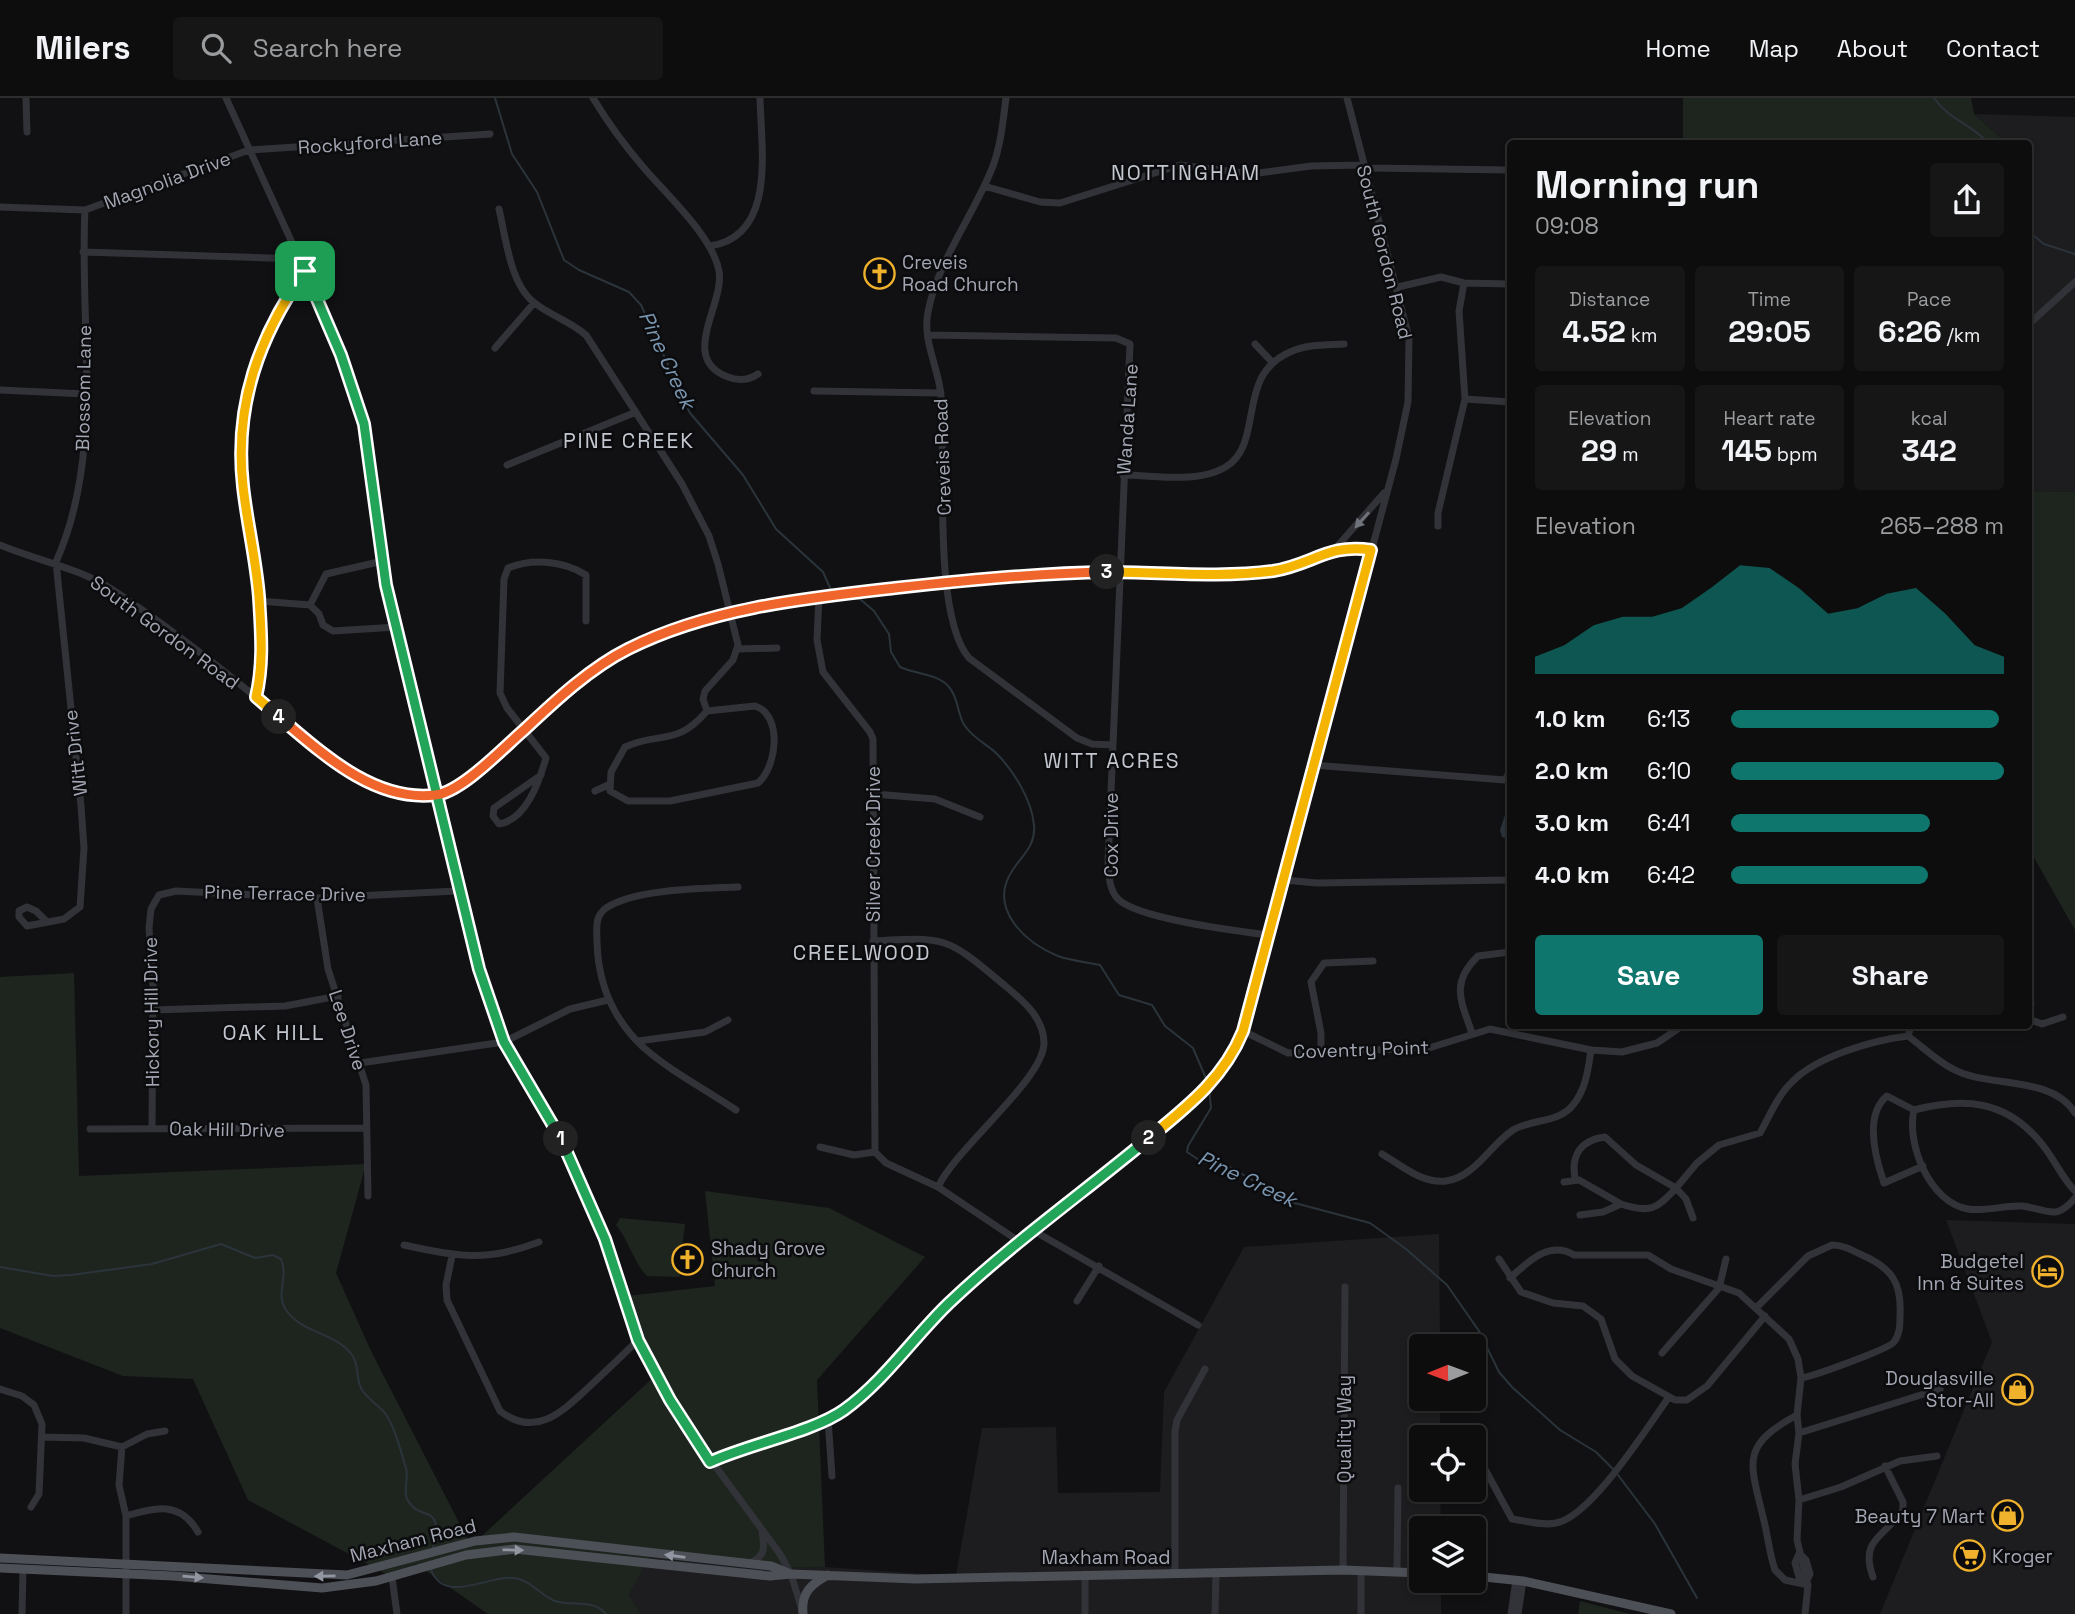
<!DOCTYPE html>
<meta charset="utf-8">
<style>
body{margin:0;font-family:"Space Grotesk",sans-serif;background:#161617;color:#f1f3f6;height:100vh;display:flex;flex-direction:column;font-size:26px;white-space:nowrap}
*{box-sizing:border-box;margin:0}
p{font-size:23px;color:#9a9c9e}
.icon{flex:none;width:38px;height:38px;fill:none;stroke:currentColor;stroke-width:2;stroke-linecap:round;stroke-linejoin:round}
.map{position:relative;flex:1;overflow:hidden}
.side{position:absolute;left:1507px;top:42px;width:525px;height:889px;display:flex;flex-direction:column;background:#0d0d0e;border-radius:7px;box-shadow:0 4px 10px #0003,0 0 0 2px #2d2d2e}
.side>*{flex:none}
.needle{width:46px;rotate:269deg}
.buttons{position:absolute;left:1409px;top:1236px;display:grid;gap:14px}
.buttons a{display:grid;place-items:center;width:77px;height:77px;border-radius:7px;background:#0d0d0e;box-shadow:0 4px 10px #0003,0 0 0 2px #2d2d2e;font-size:35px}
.pin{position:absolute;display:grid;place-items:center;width:60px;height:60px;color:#fff;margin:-30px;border-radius:14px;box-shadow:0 4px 10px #0006}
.km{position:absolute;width:35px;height:35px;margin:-18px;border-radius:50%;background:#222;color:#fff;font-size:19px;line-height:35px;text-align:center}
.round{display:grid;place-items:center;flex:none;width:74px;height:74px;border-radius:7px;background:#161617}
.head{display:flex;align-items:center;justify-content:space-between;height:119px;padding:0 28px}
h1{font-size:38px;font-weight:800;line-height:52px}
.stats{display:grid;grid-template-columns:repeat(3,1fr);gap:10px;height:119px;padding:7px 28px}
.stats div{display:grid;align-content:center;border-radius:7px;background:#161617;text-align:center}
.stats b{font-size:30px;font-weight:800}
.stats small{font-size:19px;font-weight:400}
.stats p{font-size:19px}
.chart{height:196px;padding:14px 28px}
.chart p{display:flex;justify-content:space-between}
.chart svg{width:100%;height:126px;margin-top:7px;fill:#0f766e;opacity:.7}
.action{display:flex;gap:14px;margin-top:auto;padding:14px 28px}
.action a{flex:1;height:80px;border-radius:7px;background:#0f766e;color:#fff;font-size:28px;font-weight:800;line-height:80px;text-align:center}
.action a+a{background:#161617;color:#f1f3f6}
ul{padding:0 28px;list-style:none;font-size:23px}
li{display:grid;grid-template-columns:112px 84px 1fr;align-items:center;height:52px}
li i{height:18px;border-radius:9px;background:#0f766e}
header{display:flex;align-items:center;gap:42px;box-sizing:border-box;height:98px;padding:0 35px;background:#0d0d0e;border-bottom:2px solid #2d2d2e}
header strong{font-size:33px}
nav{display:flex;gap:38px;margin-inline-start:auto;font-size:24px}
.search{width:490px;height:63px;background:#161617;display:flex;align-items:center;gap:18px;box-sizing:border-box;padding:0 24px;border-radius:7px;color:#9a9c9e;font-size:26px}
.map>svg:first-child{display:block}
.built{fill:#1d1d20}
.green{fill:#1e251f}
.water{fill:#2b343b}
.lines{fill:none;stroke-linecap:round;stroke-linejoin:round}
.stream{stroke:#2b343b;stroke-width:2}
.minor{stroke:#323338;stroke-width:7}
.major{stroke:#4e5057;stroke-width:9}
.oneway{fill:#70737c}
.oneway2{fill:#9296a1}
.split-1-casing{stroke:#fff;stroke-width:14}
.split-2-casing{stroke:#fff;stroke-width:14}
.split-3-casing{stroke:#fff;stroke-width:14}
.split-4-casing{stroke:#fff;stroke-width:14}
.split-5-casing{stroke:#fff;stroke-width:14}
.split-1{stroke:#22a559;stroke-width:9}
.split-2{stroke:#22a559;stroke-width:9}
.split-3{stroke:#f5b400;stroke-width:9}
.split-4{stroke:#f0652b;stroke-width:9}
.split-5{stroke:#f5b400;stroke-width:9}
.labels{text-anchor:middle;stroke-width:5;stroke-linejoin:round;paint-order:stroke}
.street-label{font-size:19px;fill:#a3a7b3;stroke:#0c0c0e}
.poi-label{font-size:19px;fill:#a3a7b3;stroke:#0c0c0e;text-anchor:start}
.neighbourhood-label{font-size:21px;letter-spacing:2px;fill:#c3c7cf;stroke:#0c0c0e}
.water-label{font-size:21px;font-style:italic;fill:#7995af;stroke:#0c0c0e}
</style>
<header>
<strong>Milers</strong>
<div class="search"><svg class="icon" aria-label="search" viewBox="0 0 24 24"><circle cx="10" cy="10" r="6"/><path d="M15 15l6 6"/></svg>Search here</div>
<nav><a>Home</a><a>Map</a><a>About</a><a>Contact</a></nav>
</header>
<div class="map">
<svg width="2075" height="1516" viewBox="0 0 2075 1516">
<rect width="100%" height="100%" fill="#111113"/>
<path class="built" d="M1974 16 2075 19V394L2028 393V46L2006 45Z
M1946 1122 2075 1126V1516H1880L1992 1244Z
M1439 1136 1440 1248H1421V1300H1440V1339H1421V1391H1440L1441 1430H1421V1482H1441V1516H641L629 1497 653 1453 781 1470 825 1469 956 1478 982 1330 1056 1329 1058 1395 1160 1394 1164 1294 1244 1149Z"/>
<path class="green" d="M1683 0H1971L1974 16 2006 45H1683Z
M2028 393 2075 394V832L2028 749Z
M74 875 79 1078 366 1066 336 1175 372 1255 471 1448 657 1276 627 1198 715 1188 705 1093 829 1110 925 1159 817 1282 825 1469 781 1470 653 1453 629 1497 641 1516H488L416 1466 390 1478 248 1402 193 1281 123 1278 0 1230V879Z
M620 1120 685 1126 680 1167 684 1169 679 1179 647 1178C634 1165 629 1143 616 1127Z
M1580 1503 1630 1516H1578Z"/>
<path class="water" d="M1510 702V741L1502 739 1500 732Z"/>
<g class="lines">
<path class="stream" d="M495 0 512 56 537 94 564 162 579 172 629 194 641 207 690 315 743 377 776 431 823 474 831 492
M1934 0C1949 22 1972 26 1989 46
M2028 133 2044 146 2075 156
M837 500 860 501 874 513 889 536 891 554 900 569C915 576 939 576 949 589 959 600 957 617 965 628 974 641 987 646 997 656 1014 673 1032 703 1034 727 1036 748 1022 757 1012 773 988 810 1024 844 1058 858 1072 863 1086 864 1100 867L1119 897 1152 907 1165 928 1193 950 1208 985
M1209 990 1211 1010 1188 1048 1187 1054 1202 1064 1228 1068 1291 1104 1370 1125 1406 1151 1447 1187 1479 1233 1499 1274 1512 1289 1560 1332 1596 1354 1614 1372
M0 1169 53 1178 71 1177 152 1166 221 1146 255 1160 273 1157 281 1161C289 1178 275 1196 286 1212 301 1235 337 1235 352 1257 360 1267 355 1281 362 1292 368 1301 378 1307 385 1315 396 1331 400 1352 406 1370 409 1380 403 1393 407 1401 420 1426 444 1402 433 1450
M1618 1377 1655 1426 1697 1500
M431 1472C445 1507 488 1477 514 1480 531 1482 540 1497 555 1503 573 1509 592 1500 606 1516"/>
<path class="minor" d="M26 0 27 34
M226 0 305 173 357 301 368 350 389 500 438 697 457 793 499 933 513 963 559 1037 583 1087 638 1242 691 1335 780 1456 791 1476 802 1512
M593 0C608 25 625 48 644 70 666 96 713 139 719 173 725 206 678 261 728 279 738 283 749 282 758 276
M1006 0C1003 23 1001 46 993 68 974 117 938 162 928 214 922 243 939 270 941 298 946 359 932 517 969 560L1077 640 1092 646 1113 647
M984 88 1040 104 1060 105 1180 67 1251 76 1311 68 1363 67 1370 70 1510 72
M0 109 85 112 249 52 490 36
M499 111C506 140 510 188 536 206 552 218 571 224 586 237L682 386 709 438 718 466 738 547 733 562 705 593 703 601 707 613C676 649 661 633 625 649L611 674 610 693 628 703H670L758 685C777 669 783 617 755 608L707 613
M710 148C777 138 761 50 760 0
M83 154 300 161
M1398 189 1441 179 1464 185 1510 186
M2028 227 2075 184
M928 237 1116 240 1130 246 1108 765C1109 777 1109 792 1118 801 1138 821 1237 833 1268 837
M1255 246 1273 265
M495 250 534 205
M0 292 86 296
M814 293 941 295
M1465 301 1510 304
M507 367 636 314
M1123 377C1152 377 1188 384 1215 374 1271 355 1230 280 1290 254 1307 246 1326 247 1344 246
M1438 428V415L1465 301 1459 213 1464 185
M0 447C38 463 77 469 113 492 163 525 212 563 258 601 297 633 336 672 383 692 405 701 434 702 455 689L615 558 651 540 730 517 819 498 946 484 1060 475 1232 477 1275 473 1335 451 1371 452
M1335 451 1384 395
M819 498 817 542 823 574 870 634 873 641 875 1054
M259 503 310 507 319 516 323 527 333 533 397 529
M310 507 326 476 383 463
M738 551 777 550
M256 599C264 565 261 534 258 499 256 461 247 425 243 388 235 307 259 238 305 173
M1313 667 1505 682 1510 673
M541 677 494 710 493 718 499 726C526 722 539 684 546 660L507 610 500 595 504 481 508 470C533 460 564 463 586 477V523
M595 693 608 687
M874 696 935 701 980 719
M1284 782 1317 785 1510 782
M317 800 328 871 366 987 368 1098
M46 823 36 813 27 809 19 813V819L27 828 64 821 80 809 84 750 81 708 56 464C105 354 79 228 85 112
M873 843C946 839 946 838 1003 886 1021 901 1044 919 1044 945 1044 981 956 1050 938 1089
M2028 887 2031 905 2028 921
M152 912 285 908 338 898
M2029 921 2042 926 2063 919
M1243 933 1288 955 1429 950 1490 931 1591 952 1622 954 1657 945 1682 928
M1472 935C1461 903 1450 885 1478 858L1510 854
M1908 938 1911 928
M638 943 705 934 728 922
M1321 955V935L1311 884 1324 865 1373 863
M360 965 504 944 570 911 608 902
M736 1012C705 991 670 973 643 949 612 920 598 884 597 844 597 831 594 819 606 810 634 791 704 790 738 789
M1914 1012 1887 998C1864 1017 1875 1059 1884 1085L1923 1068
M152 1029 153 888 149 830 151 811 159 797 176 793 317 800 457 793
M90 1031 364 1030
M820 1049 854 1057 875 1054 886 1065 938 1089 1020 1144
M1382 1056C1401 1067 1422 1086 1446 1083 1475 1079 1490 1047 1513 1032 1531 1021 1559 1025 1573 1007 1586 991 1588 972 1591 952
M1575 1080C1571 1058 1580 1042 1605 1039L1636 1067 1676 1090C1656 1112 1650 1115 1621 1106L1603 1114 1580 1117
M1564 1084 1579 1082 1621 1106
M2075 1093C2061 1079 2054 1060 2041 1045 2006 1002 1964 999 1914 1012 1906 1046 1930 1105 1968 1111 1985 1114 2004 1107 2022 1108 2048 1111 2055 1124 2075 1100
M1693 1120 1686 1101 1676 1090 1697 1065 1719 1047 1760 1035C1769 1019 1778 997 1792 984 1817 958 1874 942 1908 938 1923 949 1937 963 1953 971 1986 990 2053 977 2075 1015
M1034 1133 1198 1227
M404 1147C457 1159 487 1164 539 1144
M452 1158 446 1187 447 1202 500 1313C536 1341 563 1313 590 1288 606 1273 622 1258 638 1242
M1499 1161 1521 1194 1553 1205 1583 1208 1601 1221 1615 1261 1632 1278 1675 1302H1687L1707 1288 1765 1218
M1510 1180C1528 1164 1549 1142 1574 1157H1648L1671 1171 1739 1195 1789 1241 1798 1261 1801 1280 1797 1317 1799 1335 1795 1366 1799 1402 1797 1442 1808 1487 1805 1516
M1077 1203 1099 1168
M1756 1210 1808 1158 1832 1147C1843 1147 1852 1152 1862 1157 1892 1170 1902 1185 1900 1218 1900 1227 1900 1236 1894 1244 1889 1251 1811 1279 1801 1280
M1662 1255 1719 1190 1726 1161
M0 1291 22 1298 34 1307 42 1326 39 1396 31 1409
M1797 1317C1740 1348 1750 1364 1763 1419 1768 1437 1769 1455 1775 1472L1785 1482 1808 1487
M828 1321 832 1378
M1463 1330 1467 1339
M1799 1335 1940 1291
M42 1339 84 1340 122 1349 147 1336 165 1333
M122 1349 119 1387 126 1418V1516
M1474 1351 1512 1421C1526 1423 1543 1428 1556 1425 1591 1419 1648 1328 1669 1299
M710 1364C749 1346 813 1334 844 1312 884 1283 913 1240 948 1206 1005 1152 1069 1106 1129 1057 1174 1020 1221 988 1243 933L1396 361 1408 304 1409 240 1347 0
M1799 1402 1841 1389 1900 1363 1937 1358
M126 1418C156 1409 180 1403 198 1434
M1799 1456 1795 1465 1799 1479 1807 1483
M1800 1456 1806 1462 1810 1476 1807 1482
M750 1465C767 1457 764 1449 762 1432
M1343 1472 1345 1189
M1397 1474 1398 1390
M1175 1476V1333L1177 1322 1205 1271
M392 1479 397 1516
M1873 1479C1859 1441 1885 1439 1903 1412V1404L1885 1368
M22 1516 23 1471
M1085 1516V1476
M1215 1516 1216 1476
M1361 1516V1473
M1511 1516 1516 1482
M1518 1516 1523 1483"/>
<path class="major" d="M0 1460 347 1477 475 1443 514 1439 771 1468 788 1475
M0 1470 173 1478 322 1490 376 1483 466 1457 515 1451 770 1478 791 1476 916 1481 1343 1472 1421 1475
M1474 1478 1523 1483 1671 1516
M803 1515C801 1495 811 1486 828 1477"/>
</g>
<defs><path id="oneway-solid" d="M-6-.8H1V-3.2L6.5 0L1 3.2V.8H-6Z" transform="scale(1.75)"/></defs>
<use class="oneway" href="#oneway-solid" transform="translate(1362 422) rotate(132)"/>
<g class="oneway2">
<use href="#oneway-solid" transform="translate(513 1452) rotate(1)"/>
<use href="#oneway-solid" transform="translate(675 1458) rotate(-172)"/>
<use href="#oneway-solid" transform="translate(325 1478) rotate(179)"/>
<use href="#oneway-solid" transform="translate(193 1479) rotate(5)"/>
</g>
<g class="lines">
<defs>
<path id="split-1" d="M305 173 341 257 364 326 386 487 479 871 504 944 561 1041"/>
<path id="split-2" d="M561 1041 605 1141 638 1242 670 1302 710 1364C749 1346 813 1334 844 1312 884 1283 913 1240 948 1206 1011 1146 1083 1095 1149 1040"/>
<path id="split-3" d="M1107 474C1162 474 1218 480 1273 473 1312 467 1329 445 1371 452L1243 933C1224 980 1188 1008 1149 1040"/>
<path id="split-4" d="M279 619C323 656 374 704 435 697 461 695 504 649 524 632 555 603 590 570 628 551 709 510 807 500 895 490 966 482 1036 475 1107 474"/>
<path id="split-5" d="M279 619 256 599C264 565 261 533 259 499 256 461 247 425 243 388 234 307 259 238 305 173"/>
</defs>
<use href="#split-1" class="split-1-casing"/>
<use href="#split-2" class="split-2-casing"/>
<use href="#split-3" class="split-3-casing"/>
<use href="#split-4" class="split-4-casing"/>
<use href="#split-5" class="split-5-casing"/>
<use href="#split-1" class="split-1"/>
<use href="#split-2" class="split-2"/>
<use href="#split-3" class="split-3"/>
<use href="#split-4" class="split-4"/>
<use href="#split-5" class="split-5"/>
</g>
<defs>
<symbol id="church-ring" viewBox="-11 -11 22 22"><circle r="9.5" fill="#0c0c0e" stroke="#f0b12c" stroke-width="1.5"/><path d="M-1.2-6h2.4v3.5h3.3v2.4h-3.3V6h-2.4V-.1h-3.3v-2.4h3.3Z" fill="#f0b12c"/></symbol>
<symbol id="hotel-ring" viewBox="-11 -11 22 22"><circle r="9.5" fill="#0c0c0e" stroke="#f0b12c" stroke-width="1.5"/><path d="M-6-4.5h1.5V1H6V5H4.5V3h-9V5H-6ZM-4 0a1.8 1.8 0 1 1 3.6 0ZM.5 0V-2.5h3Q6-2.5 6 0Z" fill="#f0b12c"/></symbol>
<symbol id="shop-ring" viewBox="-11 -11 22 22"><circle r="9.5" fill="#0c0c0e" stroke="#f0b12c" stroke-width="1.5"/><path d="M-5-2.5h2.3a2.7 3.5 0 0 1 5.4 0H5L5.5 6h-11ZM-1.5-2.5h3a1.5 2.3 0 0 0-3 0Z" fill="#f0b12c"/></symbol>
<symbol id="supermarket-ring" viewBox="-11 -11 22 22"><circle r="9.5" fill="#0c0c0e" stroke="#f0b12c" stroke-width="1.5"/><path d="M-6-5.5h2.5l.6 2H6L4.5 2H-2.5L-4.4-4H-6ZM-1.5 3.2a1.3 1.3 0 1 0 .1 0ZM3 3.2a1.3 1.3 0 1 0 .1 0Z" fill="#f0b12c"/></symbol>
</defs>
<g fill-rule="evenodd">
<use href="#church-ring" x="862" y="158" width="35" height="35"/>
<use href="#church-ring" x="670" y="1144" width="35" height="35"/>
<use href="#hotel-ring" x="2030" y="1156" width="35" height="35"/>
<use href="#shop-ring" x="2000" y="1274" width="35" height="35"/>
<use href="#shop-ring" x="1990" y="1400" width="35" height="35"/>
<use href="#supermarket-ring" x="1952" y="1440" width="35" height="35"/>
</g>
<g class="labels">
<g class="street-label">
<text transform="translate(370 44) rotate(-4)" y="7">Rockyford Lane</text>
<text transform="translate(167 82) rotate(-20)" y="7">Magnolia Drive</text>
<text transform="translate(1385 154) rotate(76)" y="7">South Gordon Road</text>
<text transform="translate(83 290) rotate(-89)" y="7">Blossom Lane</text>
<text transform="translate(1127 321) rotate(-86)" y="7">Wanda Lane</text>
<text transform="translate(942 359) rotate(-92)" y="7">Creveis Road</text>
<text transform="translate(165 534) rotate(36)" y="7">South Gordon Road</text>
<text transform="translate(75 655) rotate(-97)" y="7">Witt Drive</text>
<text transform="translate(1111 737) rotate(-90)" y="7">Cox Drive</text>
<text transform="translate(873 746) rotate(-90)" y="7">Silver Creek Drive</text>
<text transform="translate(285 795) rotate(1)" y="7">Pine Terrace Drive</text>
<text transform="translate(151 914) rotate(-91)" y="7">Hickory Hill Drive</text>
<text transform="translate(348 932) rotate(72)" y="7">Lee Drive</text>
<text transform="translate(1361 951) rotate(-2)" y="7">Coventry Point</text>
<text transform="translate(227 1031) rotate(1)" y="7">Oak Hill Drive</text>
<text transform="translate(1344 1331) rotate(-90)" y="7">Quality Way</text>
<text transform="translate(413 1442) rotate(-14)" y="7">Maxham Road</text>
<text x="1106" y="1466">Maxham Road</text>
</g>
<g class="poi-label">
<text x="902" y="171">Creveis<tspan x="902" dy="22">Road Church</tspan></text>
<text x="711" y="1157">Shady Grove<tspan x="711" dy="22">Church</tspan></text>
<text x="2024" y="1170" text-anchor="end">Budgetel<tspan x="2024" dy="22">Inn &amp; Suites</tspan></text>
<text x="1994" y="1287" text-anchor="end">Douglasville<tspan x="1994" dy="22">Stor-All</tspan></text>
<text x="1985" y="1425" text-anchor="end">Beauty 7 Mart</text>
<text x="1992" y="1465">Kroger</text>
</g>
<g class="neighbourhood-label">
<text x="1186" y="82">NOTTINGHAM</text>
<text x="629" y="350">PINE CREEK</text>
<text x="1112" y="670">WITT ACRES</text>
<text x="862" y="862">CREELWOOD</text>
<text x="274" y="942">OAK HILL</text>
</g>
<g class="water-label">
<text transform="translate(667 262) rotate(65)" y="7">Pine Creek</text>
<text transform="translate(1247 1081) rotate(25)" y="7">Pine Creek</text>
</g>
</g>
</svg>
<div class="buttons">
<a><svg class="needle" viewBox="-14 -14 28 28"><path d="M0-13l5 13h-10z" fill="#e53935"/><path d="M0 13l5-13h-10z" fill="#9a9c9e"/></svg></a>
<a><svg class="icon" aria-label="locate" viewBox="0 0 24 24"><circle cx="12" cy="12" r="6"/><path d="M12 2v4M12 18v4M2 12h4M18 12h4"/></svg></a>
<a><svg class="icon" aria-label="layers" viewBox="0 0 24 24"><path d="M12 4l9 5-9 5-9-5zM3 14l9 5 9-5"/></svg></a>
</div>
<div class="pin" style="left:305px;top:173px;background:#1e9e55"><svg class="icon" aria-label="arrive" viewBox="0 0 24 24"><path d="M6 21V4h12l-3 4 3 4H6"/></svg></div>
<b class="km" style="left:561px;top:1041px">1</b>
<b class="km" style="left:1149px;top:1040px">2</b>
<b class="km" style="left:1107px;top:474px">3</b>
<b class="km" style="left:279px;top:619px">4</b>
<section class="side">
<div class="head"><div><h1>Morning run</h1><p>09:08</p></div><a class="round"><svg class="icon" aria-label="share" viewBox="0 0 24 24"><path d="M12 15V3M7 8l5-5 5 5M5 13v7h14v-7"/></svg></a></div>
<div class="stats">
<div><p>Distance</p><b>4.52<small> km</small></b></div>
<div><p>Time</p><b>29:05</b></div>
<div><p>Pace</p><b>6:26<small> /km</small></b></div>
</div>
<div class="stats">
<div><p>Elevation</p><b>29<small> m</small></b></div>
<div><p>Heart rate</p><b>145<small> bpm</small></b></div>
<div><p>kcal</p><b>342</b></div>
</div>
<div class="chart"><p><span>Elevation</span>265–288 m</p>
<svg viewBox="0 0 160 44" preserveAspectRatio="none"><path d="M0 44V38L10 34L20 27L30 24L40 24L50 21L60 14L70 6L80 7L90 14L100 23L110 21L120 16L130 14L140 23L150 34L160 38V44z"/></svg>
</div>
<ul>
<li><b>1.0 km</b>6:13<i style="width:98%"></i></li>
<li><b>2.0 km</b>6:10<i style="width:100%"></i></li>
<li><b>3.0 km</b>6:41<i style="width:73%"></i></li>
<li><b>4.0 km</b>6:42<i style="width:72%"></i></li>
</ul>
<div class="action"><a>Save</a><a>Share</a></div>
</section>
</div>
